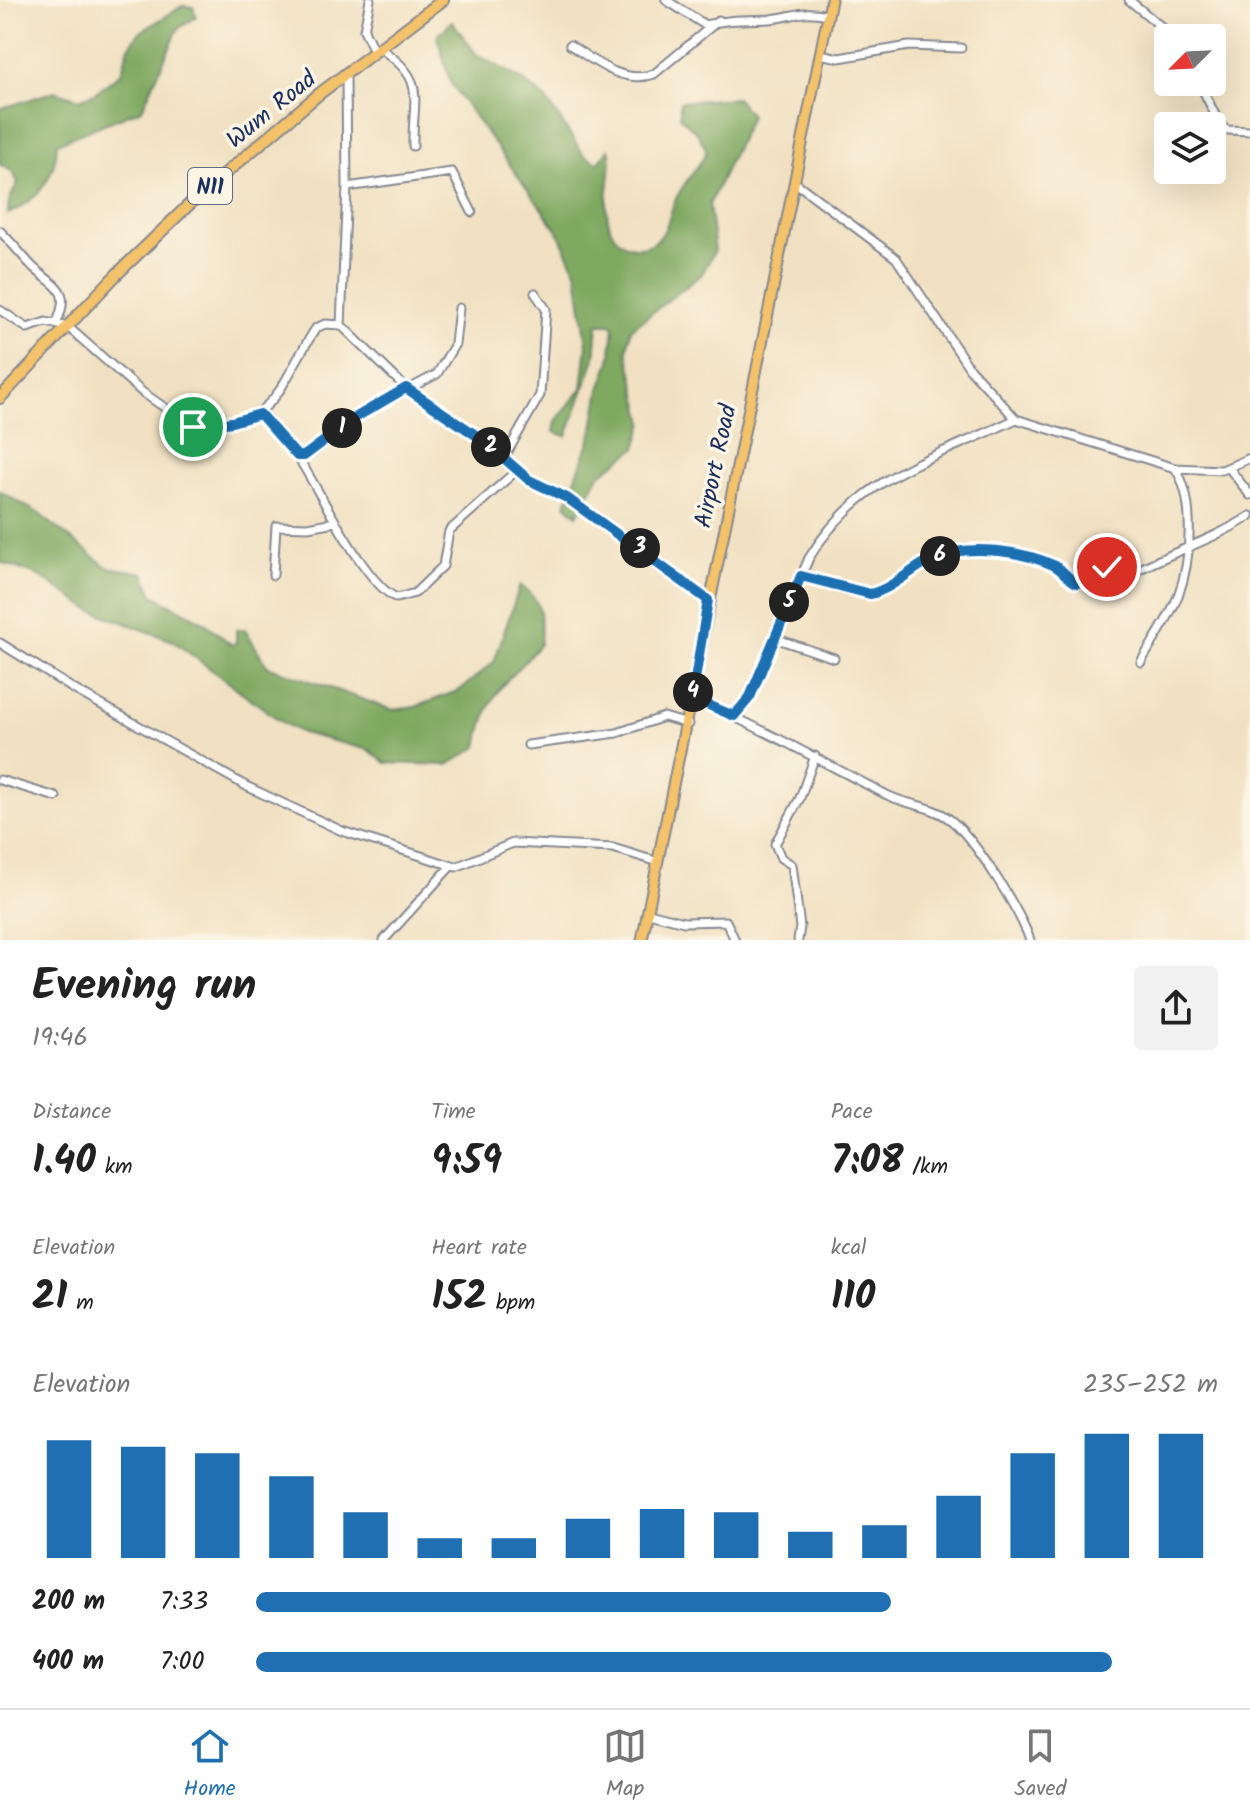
<!DOCTYPE html>
<meta charset="utf-8">
<style>
body{margin:0;font-family:Kalam,sans-serif;background:#f2f2f2;color:#222;height:100vh;display:flex;flex-direction:column;font-size:30px;white-space:nowrap}
*{box-sizing:border-box;margin:0}
p{font-size:26px;color:#767676}
.icon{flex:none;width:44px;height:44px;fill:none;stroke:currentColor;stroke-width:2;stroke-linecap:round;stroke-linejoin:round}
.map{position:relative;height:940px;overflow:hidden}
.drawer{display:flex;flex-direction:column;background:#fff;flex:1}
.drawer>*{flex:none}
.needle{width:52px;rotate:246deg}
.tools{position:absolute;left:1154px;top:24px;display:grid;gap:16px}
.tools a{display:grid;place-items:center;width:72px;height:72px;border-radius:8px;background:#fff;box-shadow:0 8px 32px #0002;font-size:40px}
.pin{position:absolute;display:grid;place-items:center;width:68px;height:68px;color:#fff;margin:-34px;border:4px solid #fff;border-radius:50%;box-shadow:0 2px 8px #0007}
.km{position:absolute;width:40px;height:40px;margin:-20px;border-radius:50%;background:#222;color:#fff;font-size:22px;line-height:40px;text-align:center}
.round{display:grid;place-items:center;flex:none;width:84px;height:84px;border-radius:8px;background:#f2f2f2}
.headline{display:flex;align-items:center;justify-content:space-between;height:136px;padding:0 32px}
h1{font-size:44px;font-weight:700;line-height:60px}
.figures{display:grid;grid-template-columns:repeat(3,1fr);gap:12px;height:136px;padding:8px 32px}
.figures div{display:grid;align-content:center}
.figures b{font-size:40px;font-weight:700}
.figures small{font-size:22px;font-weight:400}
.figures p{font-size:22px}
.chart{height:224px;padding:16px 32px}
.chart p{display:flex;justify-content:space-between}
.chart svg{width:100%;height:144px;margin-top:8px;stroke:#1f6fb2;stroke-width:6}
ul{padding:0 32px;list-style:none;font-size:26px}
li{display:grid;grid-template-columns:128px 96px 1fr;align-items:center;height:60px}
li i{height:20px;border-radius:10px;background:#1f6fb2}
.menu{display:flex;justify-content:space-around;align-items:center;height:112px;border-top:2px solid #e0e0e0;background:#fff;font-size:22px;color:#767676}
.menu a{display:grid;justify-items:center;gap:4px}
.menu .current{color:#1f6fb2}
.map>svg:first-child{display:block}
.forest{fill:#7fa860;stroke:#4d6c5f;stroke-width:2}
.lines{fill:none;stroke-linecap:round;stroke-linejoin:round}
.minor-casing{stroke:#868890;stroke-width:11}
.major-casing{stroke:#868890;stroke-width:13}
.highway-casing{stroke:#868890;stroke-width:14}
.minor{stroke:#fff;stroke-width:7}
.major{stroke:#f3c26a;stroke-width:9}
.highway{stroke:#f3c26a;stroke-width:10}
.route-casing{stroke:#fff;stroke-width:16}
.route{stroke:#1f6fb2;stroke-width:10}
.labels{text-anchor:middle;stroke-width:7;stroke-linejoin:round;paint-order:stroke}
.shield{fill:#fcf5e5;stroke:#5e6a86;stroke-width:2}
.shield-label{font-size:22px;font-weight:bold;fill:#1b2f5e}
.street-label{font-size:24px;fill:#1b2f5e;stroke:#fcf5e5}
</style>
<div class="map">
<svg width="1250" height="940" viewBox="0 0 1250 940">
<rect width="100%" height="100%" fill="#fcf5e5"/>
<filter id="ink" filterUnits="userSpaceOnUse"><feTurbulence type="fractalNoise" baseFrequency=".0125" numOctaves="2"/><feDisplacementMap in="SourceGraphic" scale="16" xChannelSelector="R" yChannelSelector="G"/><feConvolveMatrix kernelMatrix="1 2 1 2 8 2 1 2 1" color-interpolation-filters="sRGB"/></filter>
<filter id="wash" filterUnits="userSpaceOnUse"><feTurbulence type="fractalNoise" baseFrequency=".006" numOctaves="4" result="noise"/><feDisplacementMap in="SourceGraphic" scale="32" xChannelSelector="R" yChannelSelector="G"/><feGaussianBlur stdDeviation="1.8" result="paint"/><feColorMatrix in="noise" values="0 0 0 0 0 0 0 0 0 0 0 0 0 0 0 0 0 1.4 0 .05"/><feComposite in="paint" operator="in"/></filter>
<g filter="url(#wash)">
<rect width="100%" height="100%" fill="#f1e1c2"/>
<path class="forest" d="M182 6 193 7 196 17 178 29 142 109 57 143C56 176 39 200 8 214L9 201 18 182 12 171 0 165V109L55 91 79 99 95 93 121 73 129 47 139 33Z
M452 21 476 54 521 79 545 98 584 155 598 163 609 148C615 173 601 201 610 227 618 249 645 254 660 237 668 229 670 213 674 203 682 183 698 170 707 151L698 134 680 117V102L736 98 751 115 709 205 715 250 702 274 631 329 627 351 644 423 636 448 599 475 577 515 566 504 592 434 600 389 610 361 614 328 611 324H598L595 358 567 436 554 432 556 421 582 388 587 345 577 273 557 230 451 84 437 37Z
M0 491 38 513 107 567 144 573 153 595 204 622 232 645 236 642V630L245 629 267 666 393 710 415 707 460 690 494 662 520 585C545 603 541 616 540 644 504 687 489 686 478 747L448 765 386 763 369 750 302 733 283 723 173 641 91 610 37 575 0 562Z"/>
</g>
<g filter="url(#ink)">
<g class="lines">
<defs>
<path id="minor" d="M370 0 364 30 375 53
M666 0 705 25C727 19 747 20 770 19 796 17 797 9 828 15
M1129 0 1175 38
M570 45C595 61 623 85 654 74L719 20
M381 49C428 81 412 96 413 146
M820 54 839 58 909 46 961 48
M1199 82 1220 125 1227 130 1250 131
M796 183 896 258 970 369 1016 419 1175 468 1222 470 1250 458
M347 187 452 172 472 212
M0 231C11 242 20 253 30 264 51 287 74 285 56 324
M0 310 27 328 46 322 68 327 142 392 193 427C280 426 276 389 316 328L325 324 341 325 406 388 483 440 529 480 567 498 708 600
M341 325 347 187 346 74
M260 414C273 427 286 440 297 456 318 487 365 586 397 598L415 593 443 566 449 531 516 471
M297 456 312 453 358 416 437 374 455 344 459 308
M504 458 540 395 546 309 535 293
M1229 468 1250 495
M273 575 276 526 308 527 335 522
M801 576 870 594C892 589 910 570 930 560 963 544 1020 550 1053 565 1063 569 1067 580 1077 583L1114 564 1134 572C1172 552 1213 540 1250 516
M774 638 834 658
M0 643 75 690 248 787 342 831 456 867 513 843 613 848 655 861
M1141 662C1153 641 1169 619 1178 596 1191 562 1196 499 1175 468
M692 698C758 726 821 761 885 794 905 805 930 805 948 818 974 836 1019 910 1030 940
M734 716 750 697 809 558C861 473 932 460 1016 419
M528 745 617 733 664 717 688 724
M0 780 56 797
M649 913 684 922 726 921 735 940
M384 940 451 866
M798 940 800 927 792 865 781 858 775 844 800 798 815 756"/>
<path id="major" d="M642 940 831 0"/>
<path id="highway" d="M0 398 116 275 195 199 319 94 443 0"/>
</defs>
<use href="#minor" class="minor-casing"/>
<use href="#major" class="major-casing"/>
<use href="#highway" class="highway-casing"/>
<use href="#minor" class="minor"/>
<use href="#major" class="major"/>
<use href="#highway" class="highway"/>
</g>
</g>
<g class="lines" filter="url(#ink)">
<defs>
<path id="route" d="M193 427 232 422 260 414 297 456H304L358 416 406 388 483 440 529 480 567 498 708 600 692 698 734 716 750 697 801 576 870 594C892 589 910 570 930 560 963 543 1020 550 1053 565 1063 569 1068 580 1077 583L1107 567"/>
</defs>
<use href="#route" class="route-casing"/>
<use href="#route" class="route"/>
</g>
<g class="labels">
<rect class="shield" x="188" y="168" width="44" height="36" rx="6"/>
<g class="shield-label">
<text x="210" y="194">N11</text>
</g>
<g class="street-label">
<text transform="translate(271 109) rotate(-39)" y="8">Wum Road</text>
<text transform="translate(715 466) rotate(-78)" y="8">Airport Road</text>
</g>
</g>
</svg>
<div class="tools">
<a><svg class="needle" viewBox="-14 -14 28 28"><path d="M0-13l5 13h-10z" fill="#e53935"/><path d="M0 13l5-13h-10z" fill="#767676"/></svg></a>
<a><svg class="icon" aria-label="layers" viewBox="0 0 24 24"><path d="M12 4l9 5-9 5-9-5zM3 14l9 5 9-5"/></svg></a>
</div>
<div class="pin" style="left:193px;top:427px;background:#1e9e55"><svg class="icon" aria-label="arrive" viewBox="0 0 24 24"><path d="M6 21V4h12l-3 4 3 4H6"/></svg></div>
<div class="pin" style="left:1107px;top:567px;background:#d93025"><svg class="icon" aria-label="check" viewBox="0 0 24 24"><path d="M5 12l5 5 9-10"/></svg></div>
<b class="km" style="left:342px;top:428px">1</b>
<b class="km" style="left:491px;top:447px">2</b>
<b class="km" style="left:640px;top:548px">3</b>
<b class="km" style="left:693px;top:692px">4</b>
<b class="km" style="left:789px;top:602px">5</b>
<b class="km" style="left:940px;top:556px">6</b>
</div>
<section class="drawer">
<div class="headline"><div><h1>Evening run</h1><p>19:46</p></div><a class="round"><svg class="icon" aria-label="share" viewBox="0 0 24 24"><path d="M12 15V3M7 8l5-5 5 5M5 13v7h14v-7"/></svg></a></div>
<div class="figures">
<div><p>Distance</p><b>1.40<small> km</small></b></div>
<div><p>Time</p><b>9:59</b></div>
<div><p>Pace</p><b>7:08<small> /km</small></b></div>
</div>
<div class="figures">
<div><p>Elevation</p><b>21<small> m</small></b></div>
<div><p>Heart rate</p><b>152<small> bpm</small></b></div>
<div><p>kcal</p><b>110</b></div>
</div>
<div class="chart"><p><span>Elevation</span>235–252 m</p>
<svg viewBox="0 0 160 44" preserveAspectRatio="none"><path d="M5 44V8M15 44V10M25 44V12M35 44V19M45 44V30M55 44V38M65 44V38M75 44V32M85 44V29M95 44V30M105 44V36M115 44V34M125 44V25M135 44V12M145 44V6M155 44V6"/></svg>
</div>
<ul>
<li><b>200 m</b>7:33<i style="width:66%"></i></li>
<li><b>400 m</b>7:00<i style="width:89%"></i></li>
</ul>
</section>
<nav class="menu">
<a class="current"><svg class="icon" aria-label="home" viewBox="0 0 24 24"><path d="M3 11l9-7 9 7M6 9v11h12V9"/></svg>Home</a>
<a><svg class="icon" aria-label="map" viewBox="0 0 24 24"><path d="M3 6l6-2 6 2 6-2v14l-6 2-6-2-6 2zM9 4v14M15 6v14"/></svg>Map</a>
<a><svg class="icon" aria-label="saved" viewBox="0 0 24 24"><path d="M7 4h10v16l-5-4-5 4z"/></svg>Saved</a>
</nav>
